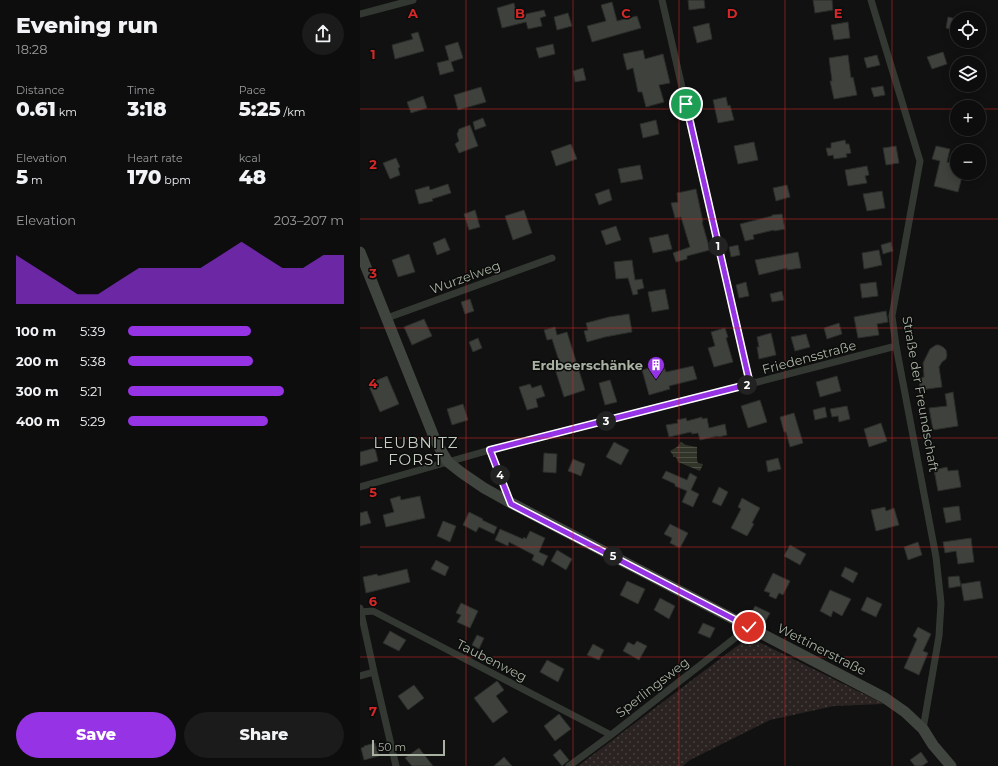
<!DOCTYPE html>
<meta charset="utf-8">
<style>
body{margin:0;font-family:Montserrat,sans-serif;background:#1a1b1a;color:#f1f3f6;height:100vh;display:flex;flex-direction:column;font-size:15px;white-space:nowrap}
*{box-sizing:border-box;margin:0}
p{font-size:13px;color:#9a9c9d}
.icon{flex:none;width:22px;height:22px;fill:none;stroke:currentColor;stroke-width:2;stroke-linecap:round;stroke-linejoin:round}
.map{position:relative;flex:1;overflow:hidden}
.side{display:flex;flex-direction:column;background:#0c0d0c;width:360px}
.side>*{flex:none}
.tools{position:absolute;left:590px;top:12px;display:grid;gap:8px}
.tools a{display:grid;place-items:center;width:36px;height:36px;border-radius:50%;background:#0c0d0c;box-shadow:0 2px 10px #0003,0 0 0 1px #2c2d2d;font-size:20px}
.scale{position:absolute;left:12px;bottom:10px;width:73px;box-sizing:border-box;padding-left:4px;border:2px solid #a8b1a2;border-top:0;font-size:11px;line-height:14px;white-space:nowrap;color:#a8b1a2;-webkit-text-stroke:3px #0b0c0b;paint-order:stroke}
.pin{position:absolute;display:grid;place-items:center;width:34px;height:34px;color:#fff;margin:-17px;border:2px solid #fff;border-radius:50%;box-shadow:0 1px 4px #0007}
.km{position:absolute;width:20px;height:20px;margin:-10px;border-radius:50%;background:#222;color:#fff;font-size:11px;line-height:20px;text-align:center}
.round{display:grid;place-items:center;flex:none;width:42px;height:42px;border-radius:21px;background:#1a1b1a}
.head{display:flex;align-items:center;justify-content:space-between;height:68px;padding:0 16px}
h1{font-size:22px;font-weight:800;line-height:30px}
.metrics{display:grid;grid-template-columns:repeat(3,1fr);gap:6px;height:68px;padding:4px 16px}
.metrics div{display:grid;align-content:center}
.metrics b{font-size:20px;font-weight:800}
.metrics small{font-size:11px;font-weight:400}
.metrics p{font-size:11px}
.chart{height:112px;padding:8px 16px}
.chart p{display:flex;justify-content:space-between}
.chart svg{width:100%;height:72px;margin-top:4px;fill:#9533e5;opacity:.7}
.cta{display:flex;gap:8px;margin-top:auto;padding:8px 16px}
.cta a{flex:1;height:46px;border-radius:24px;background:#9533e5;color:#fff;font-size:16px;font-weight:800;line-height:46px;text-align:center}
.cta a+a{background:#1a1b1a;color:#f1f3f6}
ul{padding:0 16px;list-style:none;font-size:13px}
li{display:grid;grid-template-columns:64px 48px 1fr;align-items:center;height:30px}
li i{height:10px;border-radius:5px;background:#9533e5}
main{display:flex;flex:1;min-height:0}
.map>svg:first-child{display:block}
.park{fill:url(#park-dots)}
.water{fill:url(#water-rules)}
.building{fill:#3e413c;stroke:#2a2d2a}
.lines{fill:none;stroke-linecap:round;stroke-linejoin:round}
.street{stroke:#343833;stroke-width:7}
.secondary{stroke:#41453f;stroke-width:11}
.route-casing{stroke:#fff;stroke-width:8}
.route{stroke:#9533e5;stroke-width:5}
.grid{fill:none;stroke:#d62828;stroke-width:1;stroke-opacity:0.55}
.labels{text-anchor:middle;stroke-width:3;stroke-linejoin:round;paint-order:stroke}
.street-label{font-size:13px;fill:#a8b1a2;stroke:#0b0c0b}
.poi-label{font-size:13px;font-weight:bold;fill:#a8b1a2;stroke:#0b0c0b;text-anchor:end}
.quarter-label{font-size:15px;letter-spacing:1px;fill:#c6cdc2;stroke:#0b0c0b}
.grid-label{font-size:13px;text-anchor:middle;font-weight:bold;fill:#d62828;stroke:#0b0c0b;stroke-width:3;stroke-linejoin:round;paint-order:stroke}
</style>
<main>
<section class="side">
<div class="head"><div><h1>Evening run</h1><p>18:28</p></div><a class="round"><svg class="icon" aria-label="share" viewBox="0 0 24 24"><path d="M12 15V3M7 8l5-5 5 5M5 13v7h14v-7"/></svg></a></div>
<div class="metrics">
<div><p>Distance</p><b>0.61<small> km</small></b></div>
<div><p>Time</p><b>3:18</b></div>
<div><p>Pace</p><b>5:25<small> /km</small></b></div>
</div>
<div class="metrics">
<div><p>Elevation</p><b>5<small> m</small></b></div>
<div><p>Heart rate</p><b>170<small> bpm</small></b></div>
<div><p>kcal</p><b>48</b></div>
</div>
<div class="chart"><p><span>Elevation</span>203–207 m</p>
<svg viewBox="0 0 160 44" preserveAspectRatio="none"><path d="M0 44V14L10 22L20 30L30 38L40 38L50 30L60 22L70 22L80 22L90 22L100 14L110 6L120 14L130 22L140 22L150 14L160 14V44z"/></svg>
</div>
<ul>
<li><b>100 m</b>5:39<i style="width:57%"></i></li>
<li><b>200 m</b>5:38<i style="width:58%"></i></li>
<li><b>300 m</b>5:21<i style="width:72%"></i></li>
<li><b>400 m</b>5:29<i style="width:65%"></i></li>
</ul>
<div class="cta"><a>Save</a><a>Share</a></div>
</section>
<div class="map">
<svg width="638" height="766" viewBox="0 0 638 766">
<defs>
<pattern id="park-dots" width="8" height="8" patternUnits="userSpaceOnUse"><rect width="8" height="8" fill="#2a2322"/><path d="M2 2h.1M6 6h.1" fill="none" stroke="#46413f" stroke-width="1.8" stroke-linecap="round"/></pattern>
<pattern id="water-rules" width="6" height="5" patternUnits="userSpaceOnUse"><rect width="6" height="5" fill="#313529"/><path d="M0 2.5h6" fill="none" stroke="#4c5045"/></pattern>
</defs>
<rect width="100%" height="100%" fill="#101110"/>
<path class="park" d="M389 637 524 704 474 706 410 720 330 760 323 766H218Z"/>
<path class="water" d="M321 442 326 445 337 447V460L338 463 343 464 340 471 318 462 316 457H313V455L310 451 317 447Z"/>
<path class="building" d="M328 0H344L345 8 329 10Z
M453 0H472L473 10 455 13Z
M252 2 257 21 277 16 281 28 232 42 227 26 246 21 241 5Z
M154 3 157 16 184 10 186 16 180 18 182 26 168 29 166 22 142 28 137 8Z
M208 13 212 26 197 30 194 17Z
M588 17 597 19V31L586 28Z
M488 22 490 38 474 40 471 25Z
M349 23 352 39 337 43 333 27Z
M58 32 64 51 35 59 32 45 53 39 51 34Z
M98 42 103 58 91 62 94 71 80 75 77 63 89 60 85 46Z
M193 44 195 54 179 58 176 48Z
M283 50 285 59 303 54 310 83 299 85 304 102 286 107 282 92H278L273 68 267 70 263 54Z
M583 52 587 64 572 69 567 57Z
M488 55 491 78 493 77 497 95 474 99 470 81H472L469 58Z
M517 55 520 65 507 68 504 58Z
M223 68 226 80 215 82 213 71Z
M523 86 525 95 514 97 511 88Z
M121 87 126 102 98 110 94 95Z
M63 96 67 108 51 113 47 102Z
M366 97 368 106 370 105 374 120 358 123 353 100Z
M123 118 126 126 115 130 113 122Z
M296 120 299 134 283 138 280 124Z
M110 125 118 146 99 153 95 144 99 141 97 134 98 132 99 129Z
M485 140 486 144H489L491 153 486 154 487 157 474 159 473 155 468 156 466 148H471V143Z
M394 142 398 160 378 164 374 146Z
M211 144 217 159 196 166 191 151Z
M536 146 539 163 526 165 523 148Z
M576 146 590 149 587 162 597 165V173H603L598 192 574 186 580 161 572 159Z
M36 158 40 167 38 168 40 175 30 179 23 163Z
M280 165 283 179 261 183 258 169Z
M507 166 509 175 505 176 507 183 488 186 485 170Z
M88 184 91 193 72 199 73 201 59 204 55 190 69 186 70 190Z
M427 185 430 197 416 201 413 188Z
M249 189 252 200 239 205 235 194Z
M336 189 343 222H342L350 250 327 256V259L316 262 313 253 330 247 321 217 315 218 311 203 318 202 317 193Z
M522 191 525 208 507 211 503 194Z
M115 210 120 227 109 230 104 214Z
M164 210 172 233 153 240 145 216Z
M422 214 425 229 414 231V230L393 235 394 239 385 241 380 224 412 216V215Z
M256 226 261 240 246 245 241 231Z
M308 234 312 249 293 253 289 238Z
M85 238 90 250 77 255 73 243Z
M531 242 533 251 523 254 521 245Z
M378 245 380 255 371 257 369 247Z
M519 250 522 265 504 269 502 253Z
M438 252 441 268 427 270V268L399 275 395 260Z
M49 254 55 272 38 277 32 260Z
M272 260 275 280 282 279 284 288 277 290 278 294 273 295 268 278 256 279 254 262Z
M386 282 389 296 379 298 376 285Z
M516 282 518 296 502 298 500 284Z
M305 289 309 309 292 312 288 292Z
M422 291 424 300 412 302 410 294Z
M110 299 114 311 105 314 101 302Z
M526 311 528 322 517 324 519 335 498 338 494 317Z
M269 314 272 332 245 337 227 342 224 331 228 330 226 323 249 317Z
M64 319 72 336 52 345 44 327Z
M479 323 482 334 467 339 464 328Z
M195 327 197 335 207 332 225 390 204 397 195 369 201 367 192 339 187 340 184 330Z
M365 328 368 337 366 338 373 362 354 367 348 348 355 346 351 332Z
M411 333 416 355 399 359 397 347H399L397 337Z
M446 334 450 347 435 351 431 337Z
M118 338 122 348 113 352 109 342Z
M576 345H579L583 347 586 350 587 355 586 359 582 362 579 367 582 387 560 390 559 378 564 377 563 363 570 349Z
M303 364 306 372 333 366 337 379 309 386 310 389 289 395 282 370Z
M27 376 39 404 20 412 8 384Z
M477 376 481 391 460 397 456 382Z
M250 380 257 402 245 405 239 383Z
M170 384 172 388 181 385 185 396 176 399 178 407 167 410 159 387Z
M593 392 598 426 573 430 569 408 587 406 585 394Z
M400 400 407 422 388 428 381 406Z
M103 404 108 420 92 425 87 409Z
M487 406 490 419 479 422 478 416 472 417 470 409Z
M465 407 467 417 455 420 453 410Z
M434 413 443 443 430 447 426 432H424L420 417Z
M342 417V419L347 418 349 428 365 424 367 435 358 437V436L340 440 338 433 332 434 331 432 309 437 306 425 318 423 317 420 326 418 327 421Z
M521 423 527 441 509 447 504 429Z
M254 442 269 450 261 465 246 457Z
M15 448 18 461 0 466V452Z
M184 453 197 454 196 473 183 472Z
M418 458 421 469 408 472 406 461Z
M213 459 225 464 221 476 208 471Z
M587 467 588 471 598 470 601 487 578 491 574 470Z
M306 471 327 480 330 473 337 477 331 490 339 494 333 507 322 502 327 491 315 486V484L302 478Z
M359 487 368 492 361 506 352 502Z
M40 496 41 500 60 496 65 518 26 527 23 515 34 512 30 499Z
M382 498 400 508 392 523 394 524 387 536 371 528 381 509 378 507Z
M599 506 601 520 586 523 583 508Z
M525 507 526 511 534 508 539 525 516 531 511 510Z
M7 511 11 523 0 526V513Z
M109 512 123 519 122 520 137 527 134 534 119 527 116 532 103 525Z
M83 521 96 526 90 542 77 536Z
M310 524 328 533 320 548 310 543 312 538 304 534Z
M140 529 163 539 164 537 166 539 170 531 185 538 179 552 188 556 183 566 172 560 174 555 149 542 148 546 135 540Z
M611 538 614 562 598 564 596 551 585 553 583 542Z
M558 542 562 555 548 560 544 547Z
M430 545 446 554 440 565 424 556Z
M197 550 212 559 206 570 191 561Z
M76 560 89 567 85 576 71 569Z
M485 567 498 573 493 583 481 576Z
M47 569 50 582 6 593 3 577 17 574 18 576Z
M413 573 430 581 423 595 419 593 416 599 409 596 410 593 404 591Z
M599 576 601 586 589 588 588 577Z
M267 581 285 589 278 604 260 595Z
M620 581 623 598 604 601 601 584Z
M470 590 491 599 482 616 473 611 471 617 460 611Z
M507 597 522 604 516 617 501 610Z
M300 598 315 606 309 619 294 610Z
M101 603 118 611 110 628 97 622 101 615 96 613Z
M395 606 410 613 405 622 391 614Z
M343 623 355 628 350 638 338 633Z
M558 627 571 634 563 651 568 653 559 675 544 668 557 639 553 636Z
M30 631 46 640 39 651 23 643Z
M117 635 124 638 119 649 112 645Z
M277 641 287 646 279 660 263 651 268 642 274 645Z
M233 644 244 650 239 660 227 655Z
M187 660 204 669 198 682 180 672Z
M137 681 138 682 144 690 136 696 148 712 133 723 114 698Z
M54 685 64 698 48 710 38 696Z
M199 714 211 729 195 741 184 726Z
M15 743 19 756 4 760 1 748 4 747V746Z
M59 748 73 766H52L45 758Z
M200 749 209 760 202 766 193 755Z
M561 752 568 762 562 766H555L550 760Z
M144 757 152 766H134Z"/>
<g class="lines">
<path class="street" d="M302 0 390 384
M511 0 560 161 532 316 536 346 576 557 581 603 579 636 563 729
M0 14 53 0
M27 318 192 258
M130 450 150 502
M0 487 130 450 390 384 536 346
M0 608 14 672 36 766
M1 612 13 611 251 735
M0 676 14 672
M209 766 251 735 389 627"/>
<path class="secondary" d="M0 252 76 442 88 462 102 473 124 488 151 503 525 698 545 712 563 729 573 745 591 766"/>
</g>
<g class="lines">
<defs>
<path id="route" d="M326 104 390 384 130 450 151 504 389 627"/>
</defs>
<use href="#route" class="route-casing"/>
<use href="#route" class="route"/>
</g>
<path class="grid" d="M106 0V766M213 0V766M319 0V766M425 0V766M532 0V766M0 109H597M619 109H638M0 219H638M0 328H638M0 438H638M0 547H638M0 657H638"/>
<defs>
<symbol id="building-pin" viewBox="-11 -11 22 30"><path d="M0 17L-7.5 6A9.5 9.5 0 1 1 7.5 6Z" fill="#9533e5" stroke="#0b0c0b"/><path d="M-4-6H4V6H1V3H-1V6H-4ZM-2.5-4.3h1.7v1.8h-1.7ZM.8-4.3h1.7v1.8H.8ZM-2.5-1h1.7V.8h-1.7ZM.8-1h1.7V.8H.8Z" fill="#fff"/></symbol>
</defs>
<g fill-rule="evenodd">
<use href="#building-pin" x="286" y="355" width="20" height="27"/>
</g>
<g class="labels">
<g class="street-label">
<text transform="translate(105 277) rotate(-20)" y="5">Wurzelweg</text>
<text transform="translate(449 357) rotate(-15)" y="5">Friedensstraße</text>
<text transform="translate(561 394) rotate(80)" y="5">Straße der Freundschaft</text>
<text transform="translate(462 649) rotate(27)" y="5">Wettinerstraße</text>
<text transform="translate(132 660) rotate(27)" y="5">Taubenweg</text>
<text transform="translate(292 687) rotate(-38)" y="5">Sperlingsweg</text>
</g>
<g class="poi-label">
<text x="283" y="370">Erdbeerschänke</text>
</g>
<g class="quarter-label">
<text x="56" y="448">LEUBNITZ<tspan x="56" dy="17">FORST</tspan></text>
</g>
</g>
<g class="grid-label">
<text x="53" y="18">A</text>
<text x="160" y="18">B</text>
<text x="266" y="18">C</text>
<text x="372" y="18">D</text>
<text x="478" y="18">E</text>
<text x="13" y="59">1</text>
<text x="13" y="169">2</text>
<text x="13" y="278">3</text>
<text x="13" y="388">4</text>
<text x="13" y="497">5</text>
<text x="13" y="606">6</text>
<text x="13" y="716">7</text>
</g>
</svg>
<div class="tools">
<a><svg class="icon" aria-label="locate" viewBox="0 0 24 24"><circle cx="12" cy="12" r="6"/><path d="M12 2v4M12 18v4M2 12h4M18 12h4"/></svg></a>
<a><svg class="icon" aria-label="layers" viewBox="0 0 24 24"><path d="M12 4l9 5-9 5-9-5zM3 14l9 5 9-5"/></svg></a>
<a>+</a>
<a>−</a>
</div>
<div class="scale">50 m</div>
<div class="pin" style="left:326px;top:104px;background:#1e9e55"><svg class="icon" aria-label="arrive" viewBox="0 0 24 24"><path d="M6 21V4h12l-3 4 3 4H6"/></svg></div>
<div class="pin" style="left:389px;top:627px;background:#d93025"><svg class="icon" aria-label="check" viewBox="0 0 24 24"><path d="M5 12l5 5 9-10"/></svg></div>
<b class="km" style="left:358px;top:246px">1</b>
<b class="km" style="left:387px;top:385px">2</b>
<b class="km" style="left:246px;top:421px">3</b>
<b class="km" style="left:140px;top:475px">4</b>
<b class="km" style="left:253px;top:556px">5</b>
</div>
</main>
